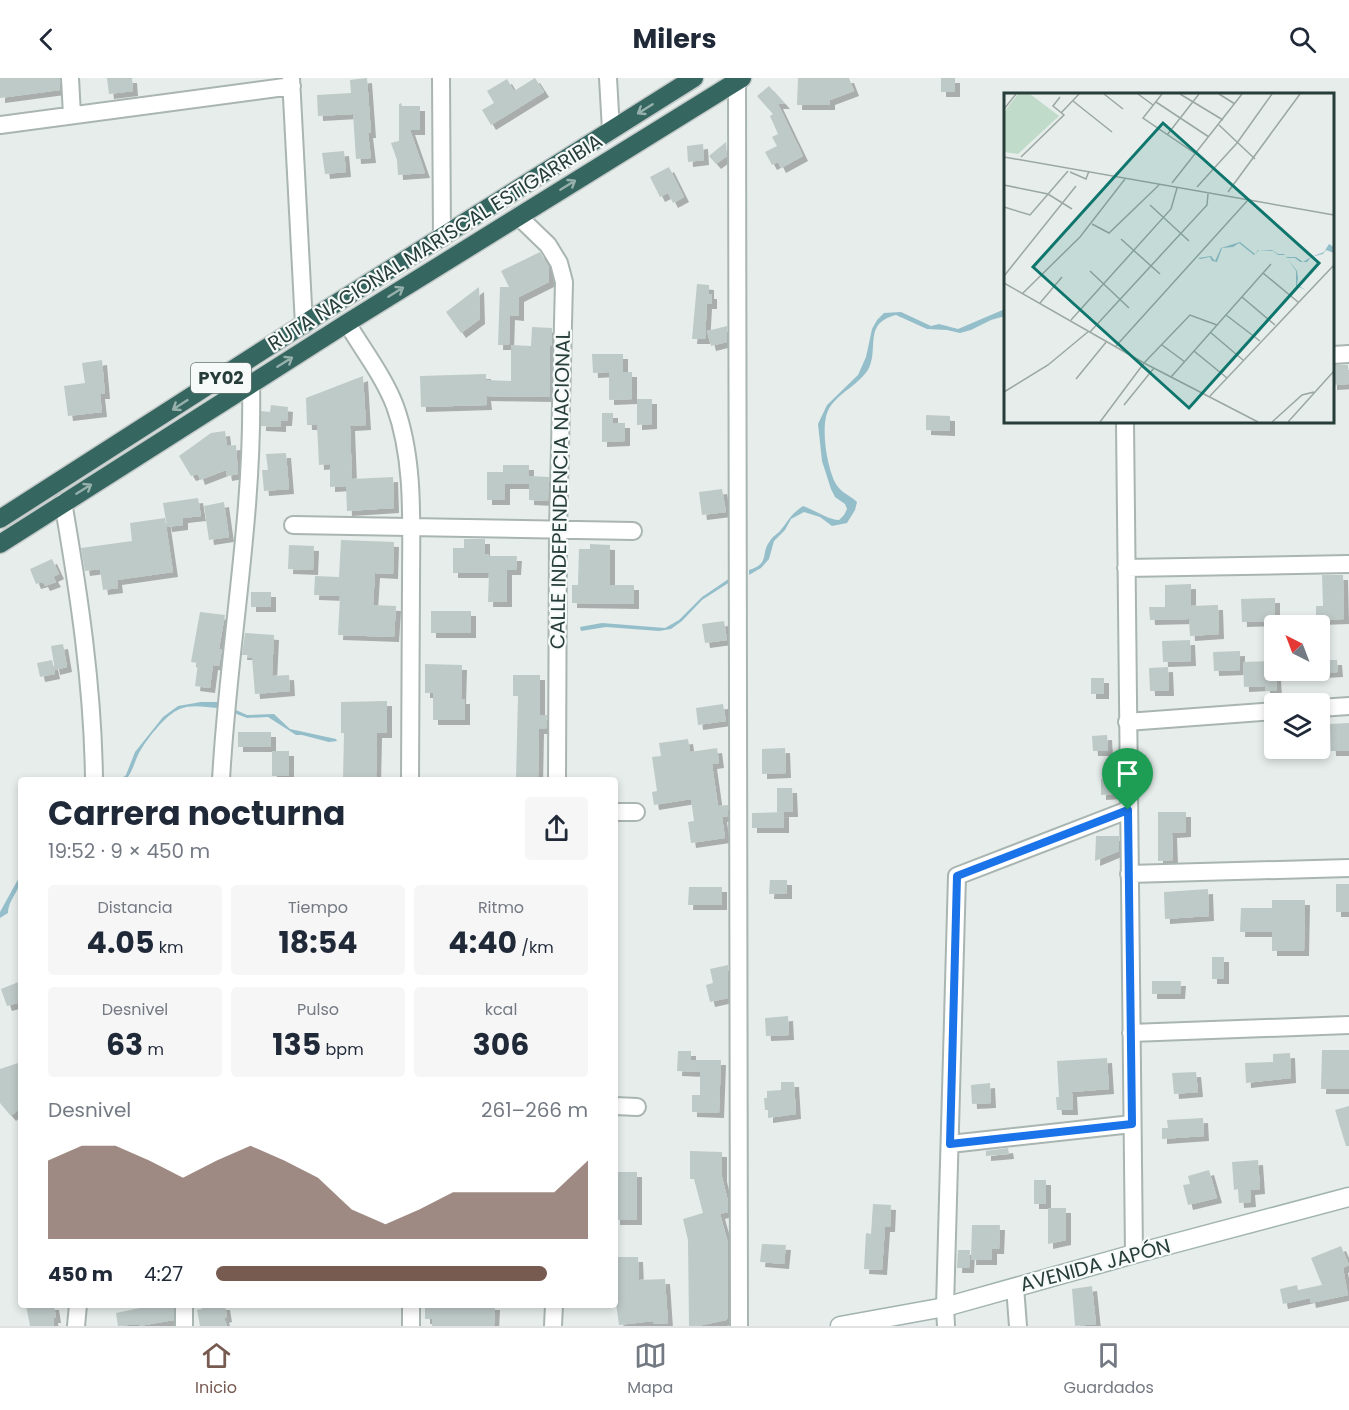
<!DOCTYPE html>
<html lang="es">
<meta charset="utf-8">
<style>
body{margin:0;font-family:Poppins,sans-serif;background:#f6f6f7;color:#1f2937;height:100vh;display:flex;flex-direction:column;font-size:22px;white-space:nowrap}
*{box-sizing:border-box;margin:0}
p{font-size:20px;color:#747a83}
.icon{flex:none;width:33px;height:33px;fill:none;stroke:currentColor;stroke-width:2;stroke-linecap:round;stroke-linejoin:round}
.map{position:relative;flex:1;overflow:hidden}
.side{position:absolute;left:18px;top:699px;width:600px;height:531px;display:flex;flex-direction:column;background:#fff;border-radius:6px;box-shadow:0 3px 9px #0003}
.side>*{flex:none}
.needle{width:39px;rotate:318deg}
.fabs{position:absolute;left:1264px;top:537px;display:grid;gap:12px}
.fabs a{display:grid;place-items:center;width:66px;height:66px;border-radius:6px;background:#fff;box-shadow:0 3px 9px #0003;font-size:30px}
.pin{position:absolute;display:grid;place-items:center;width:51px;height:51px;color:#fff;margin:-62px -26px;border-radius:50% 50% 50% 0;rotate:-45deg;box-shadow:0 0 6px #0007}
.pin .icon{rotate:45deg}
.round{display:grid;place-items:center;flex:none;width:63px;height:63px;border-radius:6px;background:#f6f6f7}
.overview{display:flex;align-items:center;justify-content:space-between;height:102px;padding:0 30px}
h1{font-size:33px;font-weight:700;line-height:45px}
.figures{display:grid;grid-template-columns:repeat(3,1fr);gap:9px;height:102px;padding:6px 30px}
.figures div{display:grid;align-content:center;border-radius:6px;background:#f6f6f7;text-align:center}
.figures b{font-size:30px;font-weight:700}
.figures small{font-size:16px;font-weight:400}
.figures p{font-size:16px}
.chart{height:168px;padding:12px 30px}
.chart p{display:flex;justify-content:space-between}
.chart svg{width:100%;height:108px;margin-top:6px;fill:#775a50;opacity:.7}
ul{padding:0 30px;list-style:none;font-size:20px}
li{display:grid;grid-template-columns:96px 72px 1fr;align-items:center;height:45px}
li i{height:15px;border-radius:8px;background:#775a50}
header{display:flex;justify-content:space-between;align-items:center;height:78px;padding:0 30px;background:#fff;font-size:27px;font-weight:700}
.tab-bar{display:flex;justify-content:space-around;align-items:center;height:84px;border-top:2px solid #e0e1e3;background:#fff;font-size:16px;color:#747a83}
.tab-bar a{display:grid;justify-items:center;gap:3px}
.tab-bar .on{color:#775a50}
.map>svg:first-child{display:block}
.water{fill:#95becb}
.building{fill:#becac7;filter:url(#shadow)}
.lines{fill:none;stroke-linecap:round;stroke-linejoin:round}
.street-casing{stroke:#a9b5b1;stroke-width:20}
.secondary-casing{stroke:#a2b4b0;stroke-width:21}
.highway-casing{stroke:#c3c9c8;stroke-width:21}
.street{stroke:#fff;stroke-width:16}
.secondary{stroke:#fff;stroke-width:18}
.highway{stroke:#366660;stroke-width:18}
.oneway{stroke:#96b0ac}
.route-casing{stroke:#fff;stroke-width:12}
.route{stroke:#1a73e8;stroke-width:8}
.labels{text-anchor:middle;stroke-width:4.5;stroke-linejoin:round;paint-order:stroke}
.shield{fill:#f6faf8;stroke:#657672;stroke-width:1.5}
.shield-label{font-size:18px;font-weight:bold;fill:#273d39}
.street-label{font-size:20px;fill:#273d39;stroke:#f6faf8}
.inset-road{fill:none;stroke:#9aa7a3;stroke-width:1.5}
.view{fill:#0f766e;fill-opacity:0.15;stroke:#0f766e;stroke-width:3}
.inset-edge{fill:none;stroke:#273d39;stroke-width:3}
</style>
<header><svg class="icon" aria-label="back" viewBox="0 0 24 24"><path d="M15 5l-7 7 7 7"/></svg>Milers<svg class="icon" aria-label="search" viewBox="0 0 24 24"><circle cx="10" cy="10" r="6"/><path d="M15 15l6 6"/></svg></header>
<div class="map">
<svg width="1349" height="1248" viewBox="0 0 1349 1248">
<defs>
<filter id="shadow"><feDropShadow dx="5" dy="5" stdDeviation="0" flood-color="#0004"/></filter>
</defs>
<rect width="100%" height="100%" fill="#e6edea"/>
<path class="water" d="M1005 231V238L991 242 971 252 960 255 947 252 927 251 896 237C863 245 879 270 869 290 860 306 840 314 830 329 819 345 827 390 836 406 840 414 851 418 857 424L855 432 847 445 832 448 820 439 804 434 791 441 785 452 774 463 769 481 761 490 749 497V492C771 485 760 475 770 463 772 459 777 456 780 453 790 441 789 438 803 428 814 432 829 442 839 442L844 437 847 431 845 426 835 419 831 411 822 383 818 346 827 327 858 297 866 279 872 251 877 242 884 235 901 234 931 248 939 246 958 251Z
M733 498V502L702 522 682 543 671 551 659 553 606 549 581 553 580 549 602 545 665 550 679 542 702 519Z
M201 624H220L217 630C205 629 191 626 180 631 166 636 145 663 138 677 134 686 132 694 126 702H120L126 697 135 674 163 639 178 628Z
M236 632 247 637 274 636 290 651 336 661 337 663 329 664 302 657H296L268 639 247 640 234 635Z
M21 796C21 814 9 819 8 835L0 840V834Z"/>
<path class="building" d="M0 0H60V12L0 20Z
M107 0H132L133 13 109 16Z
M367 0 371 55H368L371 80 356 81 353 36 318 38 317 17 351 15 350 2Z
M535 0 544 14 491 47 482 32 494 25 487 13 507 1 514 13Z
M798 0H849L854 13 830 22V27H797Z
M941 0H955V14H941Z
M769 8 785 26H778L803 78 781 90 778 84 772 87 765 74 777 68 772 59 778 56 770 38 773 36 757 18Z
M401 25 402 28H420V52H410L425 95 398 97 397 82 391 65 399 63V26Z
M726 64 727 78 716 86 709 78Z
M703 66 704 82 688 84 687 68Z
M344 73 346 94 325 96 322 75Z
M669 89 684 119 673 125 668 115 660 119 650 99Z
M540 174 549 189V204L519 219V238L510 237 509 267H498L500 209H509L501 193Z
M697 206 709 207V216H712V226H707L705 261H692Z
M479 209 480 241 461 255 446 234Z
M727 248V264L711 268 707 253Z
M532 249 552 250V268H550V319L486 318 487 327 421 329 420 298 486 296V302L511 303V267L531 268Z
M592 276H623V294H632V321L609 322V294L593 295Z
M102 282 105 316H100L102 334 68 338 64 308 85 305 82 285Z
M1332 287H1348L1349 306 1332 307Z
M363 298 366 347 350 348 352 401 393 399 394 430 347 433 346 408 330 409V386L319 387 317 347H307L306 320Z
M637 321H652V346L637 347Z
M271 327 288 329 287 343H281V349L261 348V333L270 334Z
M602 335H613V345H625V363L602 364Z
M926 337 950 338V353L926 352Z
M225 353 227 368 236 367 238 396 227 398 226 392 200 402 198 396 191 398 179 378 211 355Z
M286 375 289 411 264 413 262 392H268L266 376Z
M503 387H529V398L549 399 548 423 529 422V406H505V422H487V394H503Z
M722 411 726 434 702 437 699 414Z
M198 420 201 438 183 440V447L167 449 163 425Z
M224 424 229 459 209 462 204 428Z
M165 440 173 494 117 502 118 510 103 512 100 491 85 493 81 470 132 463 130 445Z
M464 461H485V476H489V478H517L516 492H507V524H488L489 495H453V470H464Z
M341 462 394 464 393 496 375 495 373 527 396 528 394 559 338 557 340 518 314 517 315 498 339 499Z
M590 466 610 467V507H634V526L572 525V507H578L579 471H590Z
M289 467 314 468 313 492 288 491Z
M52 481 59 496 53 499 56 504 45 508 43 504 36 506 30 491Z
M1322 497H1343L1344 541 1316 542V528H1323Z
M1191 506V528L1218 527 1219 556 1190 558 1189 541 1150 542 1149 529H1165V507Z
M251 514H271V529H251Z
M1275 520V543L1242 544 1241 521Z
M431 533H471V555H431Z
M200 534 225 537 219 571H222L219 588 213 587 210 610 195 608 198 585 191 584Z
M724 543 727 562 705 565 702 546Z
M245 555 274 557 272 598 289 597 290 613 255 616 252 580H248V577H242Z
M1190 562 1191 583 1163 584 1162 563Z
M63 566 67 589 55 592 51 568Z
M1240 573V592L1214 593 1213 574Z
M52 582 55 596 40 599 37 585Z
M1320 582H1337L1338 594 1320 595Z
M1275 583 1277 613H1265V608L1244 609 1243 584Z
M425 586 462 587 461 621H465V642H433V615H425Z
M1168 589 1169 613H1150L1149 590Z
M513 597H540V637H547L546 651H539L538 702H516L518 618H513Z
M1091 600H1104V616H1091Z
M387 623V655H377L376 702H343L344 655H341V624Z
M723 626 726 643 698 647 696 630Z
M1349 645V673H1331L1330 646Z
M238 654H271V669H238Z
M1107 657 1108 673H1093L1092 658Z
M688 661 690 674 717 670 719 685 712 686 718 728 728 727V738L722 739 725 760 691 765 688 744 694 743 691 721 654 727 652 714 657 713 652 679 661 678 659 665Z
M785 670 786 695 762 696V671Z
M272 673H289V698H272Z
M1116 700V716L1101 717V701Z
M777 710H792L793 734H777Z
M784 734V750H752V735Z
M1158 734H1186V754L1172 755 1173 782 1158 783Z
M1096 758H1119V773L1095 783Z
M770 802H787V816H769Z
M1336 806H1349V834H1336Z
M689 809H722V827H688Z
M1208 811 1209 838 1165 841 1164 814Z
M1272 822H1305L1304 873H1272V854H1240L1241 830H1272Z
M1212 879H1224V901H1212Z
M728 887V920L710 924 706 907 713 905 710 891Z
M21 903V924L7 928 1 911Z
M1152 903H1181L1180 916H1152Z
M788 938 789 957 766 958 765 940Z
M1322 972H1349V1011H1321Z
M678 973H691V982H721L719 1035 692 1034V1017H700V994L677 993Z
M1290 975 1291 1000 1246 1005 1245 985 1273 984V976Z
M1107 980 1109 1011 1072 1014 1073 1032H1057L1056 1019H1059L1057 983Z
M21 984V1029L11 1038 0 1025V991Z
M1196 994 1198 1014 1174 1016 1172 995Z
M781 1004H794L796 1036 768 1040V1032H765L764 1020H767V1013L781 1012Z
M990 1005 991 1025 972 1026 971 1007Z
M1349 1028V1068H1346L1335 1032Z
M1203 1040 1204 1058 1162 1061V1050H1168L1167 1042Z
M1008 1070 1009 1076 986 1078V1073Z
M690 1073 722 1074V1099L728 1123V1134L720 1136 728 1165V1239L726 1242 698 1248H689L688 1162 683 1141 703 1135 694 1101H690Z
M1258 1082 1260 1111 1250 1112 1251 1124 1239 1125 1238 1111 1234 1112 1232 1084Z
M1209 1092 1217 1120 1188 1127 1183 1107 1190 1106 1188 1098Z
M615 1094H637V1142H615Z
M1034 1102H1046V1126H1034Z
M873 1126 891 1127 890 1149H885L882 1192 864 1191 866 1155 871 1156Z
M1048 1130H1066V1162L1048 1166Z
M972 1147H1000L999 1171H992V1182H971Z
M762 1166 786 1167 784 1186 760 1184Z
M1341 1168 1349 1187 1343 1190 1348 1217 1311 1225 1310 1220 1283 1226 1280 1211 1297 1207 1298 1212 1322 1207 1311 1180Z
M958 1172H970L969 1190H957Z
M615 1179H638L639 1202 665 1201 668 1245 653 1246V1243L619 1247 615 1218Z
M1092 1208 1096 1246 1075 1248 1072 1211Z
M26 1227H54L56 1240H53L54 1248H30Z
M154 1227H174V1242L139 1248V1246L118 1248 116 1235Z
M201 1227H225L227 1239 224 1240 227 1248H200L197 1232 202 1231Z
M425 1227H495L494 1248H432V1241H425Z"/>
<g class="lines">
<defs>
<path id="street" d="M70 0 72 37
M291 0 304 247
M441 0 442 160
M608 0 611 52
M737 3 739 1248
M0 47 292 8
M518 138 548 167 559 185 564 204 558 452 557 702
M347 245C363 272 384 299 395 328 415 383 411 447 411 505 411 571 410 636 410 702
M1332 277 1349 276
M1125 344 1134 1176
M63 424C79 516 93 609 94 702
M293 447 633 453
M1126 490 1349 486
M1320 630 1349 628
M1127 644 1275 633
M221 702C228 570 254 438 251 306
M615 734H636
M1129 796 1349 790
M1131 955 1349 947
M615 1028 637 1029
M950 1066 1132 1046
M1015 1209 1018 1248
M184 1227V1248
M76 1248 78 1227
M411 1248V1227
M553 1248 554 1227
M946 1248 945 1229 957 798 1128 732"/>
<path id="secondary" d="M840 1248 945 1229 1134 1176 1349 1119"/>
<path id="highway" d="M0 441 335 226 694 0
M0 466 347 245 742 0"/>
</defs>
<use href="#street" class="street-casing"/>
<use href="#secondary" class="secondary-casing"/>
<use href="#highway" class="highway-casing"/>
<use href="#street" class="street"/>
<use href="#secondary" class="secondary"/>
<use href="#highway" class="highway"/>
</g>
<defs><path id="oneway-shaft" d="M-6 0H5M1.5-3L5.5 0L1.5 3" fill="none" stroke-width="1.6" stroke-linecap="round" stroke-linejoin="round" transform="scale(1.5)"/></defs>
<g class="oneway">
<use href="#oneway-shaft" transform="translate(645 31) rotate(148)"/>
<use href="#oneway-shaft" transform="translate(568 107) rotate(-32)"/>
<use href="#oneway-shaft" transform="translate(396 214) rotate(-32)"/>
<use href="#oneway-shaft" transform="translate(285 284) rotate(-32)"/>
<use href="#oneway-shaft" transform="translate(180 327) rotate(147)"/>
<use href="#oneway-shaft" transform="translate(84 411) rotate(-32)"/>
</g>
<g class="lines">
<defs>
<path id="route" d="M1128 732 1132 1046 950 1066 957 798Z"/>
</defs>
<use href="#route" class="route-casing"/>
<use href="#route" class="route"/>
</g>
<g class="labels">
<rect class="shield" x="191" y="285" width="60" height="30" rx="4.5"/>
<g class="shield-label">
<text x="221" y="306">PY02</text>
</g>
<g class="street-label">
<text transform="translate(435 164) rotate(-32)" y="7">RUTA NACIONAL MARISCAL ESTIGARRIBIA</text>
<text transform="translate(560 412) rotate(-89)" y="7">CALLE INDEPENDENCIA NACIONAL</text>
<text transform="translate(1095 1187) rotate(-15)" y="7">AVENIDA JAPÓN</text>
</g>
</g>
<g transform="translate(1004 15)">
<rect width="330" height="330" fill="#e6edea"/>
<path d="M14 1H26L55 23 14 61 0 59V19Z" fill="#c1dbcb"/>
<path d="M236 149 251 161 254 157H268L274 161H280L283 164H292L299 169 307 164 320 159 325 151 330 154V160L322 157 319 161 307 164 303 169H296L291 165H283L293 178 294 185 293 192 302 197 292 193V178L281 162H274L269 158 255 157 250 162 235 150 229 154 218 155 213 169 208 168 206 164 196 166 194 165 207 163 211 168 217 155Z" fill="#95becb"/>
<path class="inset-road" d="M100 1 119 16M134 1 149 12M158 1 139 25 192 61M176 1 219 27M215 1 231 11M69 8 108 39M152 9 205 44M0 16 12 1M57 20 75 1M215 32 251 66M163 42 195 1M0 64 330 122M17 64 60 22 49 13 56 4M66 79 82 86 85 78M168 90 238 1M0 92 44 101 68 116M193 94 233 50 268 1M224 99 296 1M146 112 185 148M0 114 26 122 64 78M88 131 105 140 155 92M117 146 156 181M86 178 125 215M259 180 294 209M0 183 72 93M0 190 140 270 254 329M19 200 76 144 121 86M238 204 271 232M36 210 58 184M222 222 256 248M67 227 167 116 173 95M86 239 203 112 204 101M206 239 239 267M158 252 181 269M112 253 244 107M190 258 223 285M167 284 267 171M72 286 103 248M0 299 44 272 85 238M206 303 330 172M120 312 150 275M96 329 140 270 186 222 213 232M268 329 298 302 310 299M284 329 330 278"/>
<path class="view" d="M159 30 315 170 185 315 29 174Z"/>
<rect width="330" height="330" class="inset-edge"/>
</g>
</svg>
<div class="fabs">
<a><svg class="needle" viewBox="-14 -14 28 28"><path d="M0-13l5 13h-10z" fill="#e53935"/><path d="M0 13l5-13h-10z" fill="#747a83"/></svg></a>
<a><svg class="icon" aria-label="layers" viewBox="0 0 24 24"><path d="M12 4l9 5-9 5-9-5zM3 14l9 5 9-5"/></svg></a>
</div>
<div class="pin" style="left:1128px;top:732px;background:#1e9e55"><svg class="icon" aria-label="arrive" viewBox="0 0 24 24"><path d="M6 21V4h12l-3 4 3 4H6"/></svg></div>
<section class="side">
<div class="overview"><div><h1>Carrera nocturna</h1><p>19:52 · 9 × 450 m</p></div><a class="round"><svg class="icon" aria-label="share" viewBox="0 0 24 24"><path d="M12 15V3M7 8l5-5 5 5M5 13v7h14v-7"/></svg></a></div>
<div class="figures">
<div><p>Distancia</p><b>4.05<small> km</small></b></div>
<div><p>Tiempo</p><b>18:54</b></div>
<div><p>Ritmo</p><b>4:40<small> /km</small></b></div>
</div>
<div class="figures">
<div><p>Desnivel</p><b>63<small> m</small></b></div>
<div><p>Pulso</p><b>135<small> bpm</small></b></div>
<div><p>kcal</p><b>306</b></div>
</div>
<div class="chart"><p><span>Desnivel</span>261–266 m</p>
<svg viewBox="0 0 160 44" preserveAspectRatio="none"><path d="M0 44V12L10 6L20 6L30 12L40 19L50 12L60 6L70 12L80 19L90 32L100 38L110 32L120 25L130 25L140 25L150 25L160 12V44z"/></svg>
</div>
<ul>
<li><b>450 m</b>4:27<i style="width:89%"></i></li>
</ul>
</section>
</div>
<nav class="tab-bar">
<a class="on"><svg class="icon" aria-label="home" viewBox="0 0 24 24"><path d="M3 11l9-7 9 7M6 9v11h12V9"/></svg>Inicio</a>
<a><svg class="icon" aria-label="map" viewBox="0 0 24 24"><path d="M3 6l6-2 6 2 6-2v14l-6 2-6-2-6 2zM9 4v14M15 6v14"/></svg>Mapa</a>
<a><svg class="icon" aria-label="saved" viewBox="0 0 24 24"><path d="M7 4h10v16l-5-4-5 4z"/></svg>Guardados</a>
</nav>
